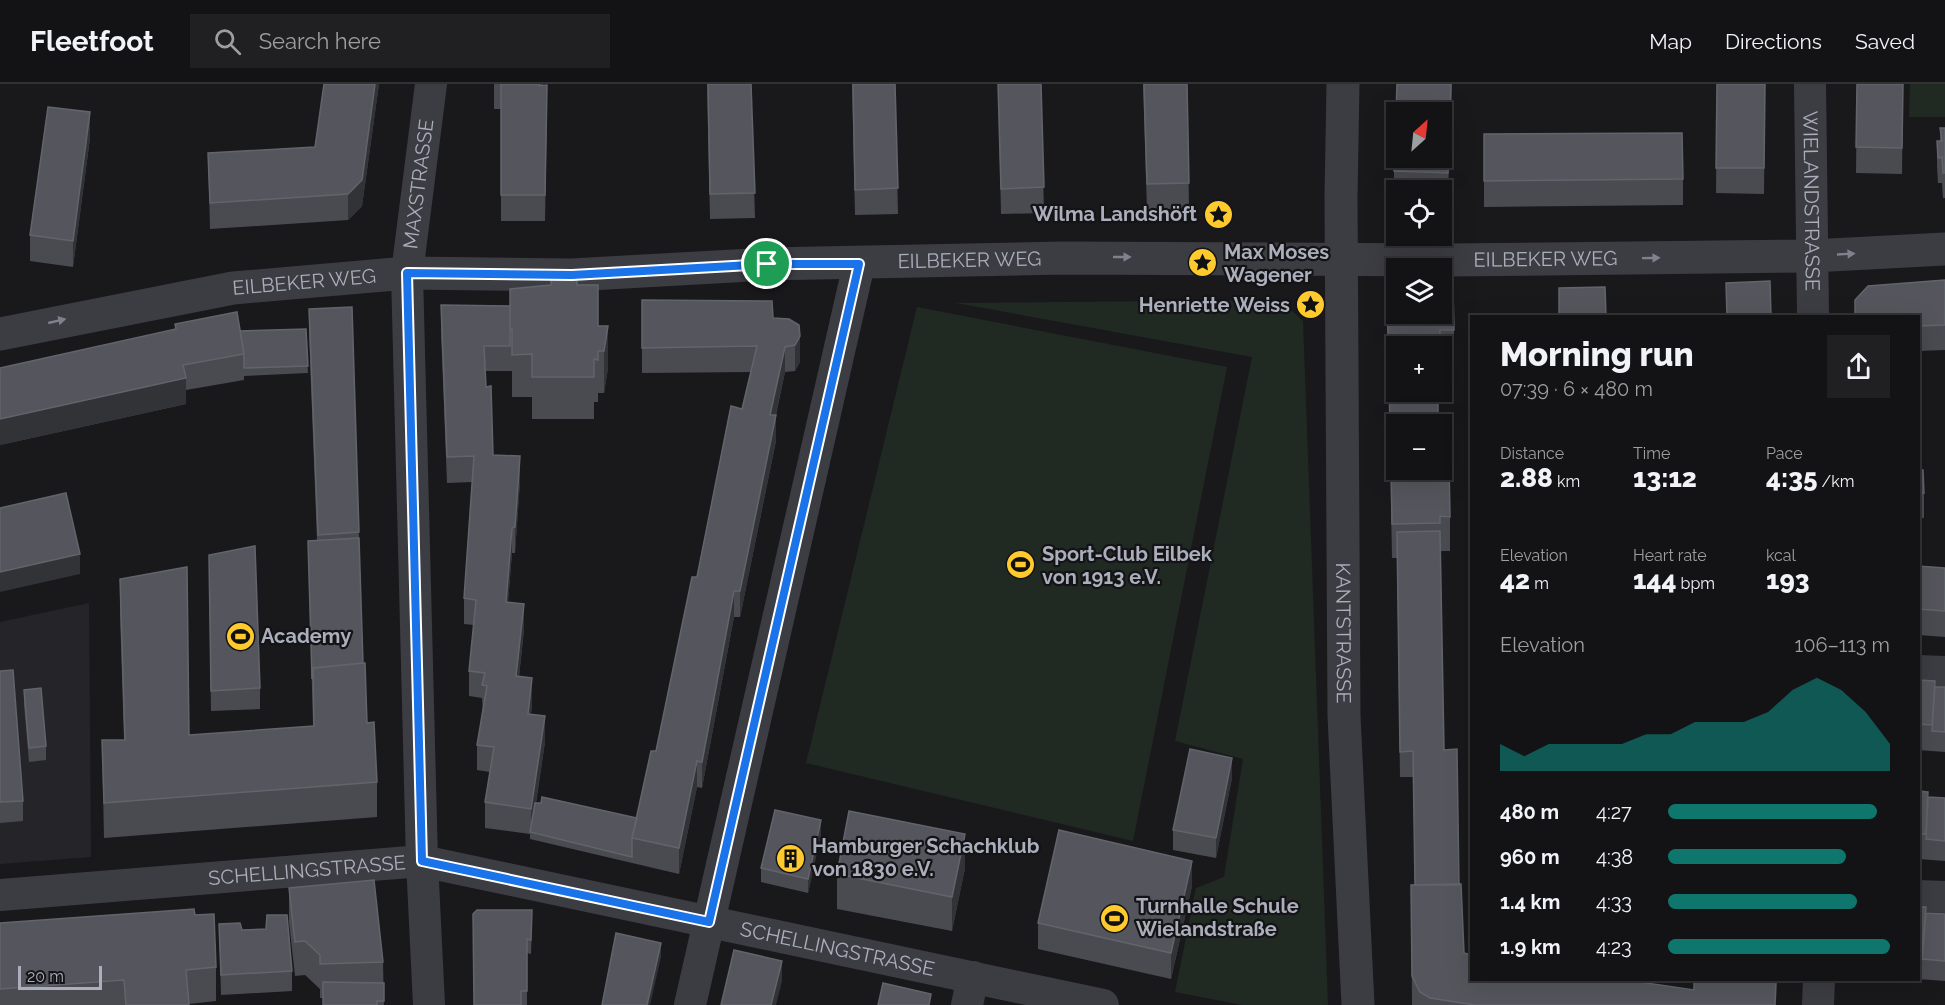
<!DOCTYPE html>
<meta charset="utf-8">
<style>
body{margin:0;font-family:Raleway,sans-serif;background:#202022;color:#f1f3f6;height:100vh;display:flex;flex-direction:column;font-size:22px;white-space:nowrap}
*{box-sizing:border-box;margin:0}
p{font-size:20px;color:#9d9ea0}
.icon{flex:none;width:33px;height:33px;fill:none;stroke:currentColor;stroke-width:2;stroke-linecap:round;stroke-linejoin:round}
.map{position:relative;flex:1;overflow:hidden}
.side{position:absolute;left:1470px;top:231px;width:450px;height:666px;display:flex;flex-direction:column;background:#131315;border-radius:0px;box-shadow:0 6px 24px #0002,0 0 0 2px #323234}
.side>*{flex:none}
.needle{width:39px;rotate:27deg}
.controls{position:absolute;left:1386px;top:18px;display:grid;gap:12px}
.controls a{display:grid;place-items:center;width:66px;height:66px;border-radius:0px;background:#131315;box-shadow:0 6px 24px #0002,0 0 0 2px #323234;font-size:30px}
.scale{position:absolute;left:18px;bottom:15px;width:84px;box-sizing:border-box;padding-left:6px;border:3px solid #abafbc;border-top:0;font-size:16px;line-height:21px;white-space:nowrap;color:#abafbc;-webkit-text-stroke:4px #141417;paint-order:stroke}
.pin{position:absolute;display:grid;place-items:center;width:51px;height:51px;color:#fff;margin:-26px;border:3px solid #fff;border-radius:50%;box-shadow:0 2px 6px #0007}
.round{display:grid;place-items:center;flex:none;width:63px;height:63px;border-radius:0px;background:#202022}
.summary{display:flex;align-items:center;justify-content:space-between;height:102px;padding:0 30px}
h1{font-size:33px;font-weight:800;line-height:45px}
.stats{display:grid;grid-template-columns:repeat(3,1fr);gap:9px;height:102px;padding:6px 30px}
.stats div{display:grid;align-content:center}
.stats b{font-size:26px;font-weight:800}
.stats small{font-size:16px;font-weight:400}
.stats p{font-size:16px}
.chart{height:168px;padding:12px 30px}
.chart p{display:flex;justify-content:space-between}
.chart svg{width:100%;height:108px;margin-top:6px;fill:#0f766e;opacity:.7}
ul{padding:0 30px;list-style:none;font-size:20px}
li{display:grid;grid-template-columns:96px 72px 1fr;align-items:center;height:45px}
li i{height:15px;border-radius:8px;background:#0f766e}
header{display:flex;align-items:center;gap:36px;box-sizing:border-box;height:84px;padding:0 30px;background:#131315;border-bottom:2px solid #323234}
header strong{font-size:28px}
nav{display:flex;gap:33px;margin-inline-start:auto;font-size:21px}
.search{width:420px;height:54px;background:#202022;display:flex;align-items:center;gap:15px;box-sizing:border-box;padding:0 21px;border-radius:0px;color:#9d9ea0;font-size:22px}
.map>svg:first-child{display:block}
.built{fill:#252529}
.green{fill:#202a23}
.lines{fill:none;stroke-linecap:round;stroke-linejoin:round}
.minor{stroke:#3c3c43;stroke-width:32}
.tertiary{stroke:#3c3c43;stroke-width:33}
.wall{fill:#4a4b51}
.shaded-wall{fill:#323337}
.building{fill:#55565d;stroke:#62646c;stroke-width:1.5;fill-rule:evenodd}
.oneway{fill:#7f818c}
.route-casing{stroke:#fff;stroke-width:12}
.route{stroke:#1a73e8;stroke-width:8}
.labels{text-anchor:middle;stroke-width:4.5;stroke-linejoin:round;paint-order:stroke}
.street-label{font-size:20px;fill:#abafbc;stroke:#141417}
.poi-label{font-size:20px;font-weight:bold;fill:#abafbc;stroke:#141417;text-anchor:start}
</style>
<header>
<strong>Fleetfoot</strong>
<div class="search"><svg class="icon" aria-label="search" viewBox="0 0 24 24"><circle cx="10" cy="10" r="6"/><path d="M15 15l6 6"/></svg>Search here</div>
<nav><a>Map</a><a>Directions</a><a>Saved</a></nav>
</header>
<div class="map">
<svg width="1945" height="921" viewBox="0 0 1945 921">
<rect width="100%" height="100%" fill="#19191c"/>
<path class="built" d="M89 519 91 773 0 780V538Z"/>
<path class="green" d="M1910 0H1945V33H1909Z
M1280 216 1303 237 1328 921H1242L1175 908 1196 804 1224 793 1243 675 1175 657 1252 273 956 219Z
M917 223 1227 283 1133 757 806 679Z"/>
<g class="lines">
<g class="minor">
<path id="s1" d="M1810 0 1813 232"/>
<path d="M1918 587 1945 588"/>
<path id="s2" d="M0 811 422 777 1103 921"/>
<path d="M1918 812 1945 813"/>
<path id="s3" d="M429 921 422 777 407 189 431 0"/>
<path d="M690 921 859 180"/>
<path d="M967 921 973 893"/>
<path d="M1818 921 1819 896"/>
</g>
<g class="tertiary">
<path id="s4" d="M1343 0 1341 113 1344 632 1358 921"/>
<path id="s5" d="M0 250 233 204 407 189 572 191 767 180 1063 174 1447 176 1811 172 1945 165"/>
</g>
</g>
<path class="wall" d="M324 0H379L362 122 348 136 210 145 208 69 315 63Z
M494 0H543L547 27 545 137H501V25H494Z
M707 0H751L755 134 710 135Z
M852 0H895L898 130 855 131Z
M998 0H1041L1044 129 1001 130Z
M1143 0H1187L1189 124 1147 126Z
M1452 0 1448 114H1442V106H1396V112H1394V87Z
M1717 0H1765L1764 110 1716 109Z
M1857 0H1903L1902 90 1856 89Z
M1940 44H1945V114H1943L1942 99H1938L1937 83V57H1940Z
M1484 50 1683 95V121L1484 123Z
M90 54 73 183 30 177V151Z
M1945 196V266L1918 267V232Z
M577 201 598 242H608V284L604 309H598V318H594V335H532V313H512V287H485L486 303 493 371 520 398 515 469H512L508 518 524 546 519 593 532 620 531 630 545 658 536 719 637 734 656 667 697 493 742 325 751 288 642 289V216L773 234 789 235 800 278 795 287 785 288 776 331V357L740 533H734L702 704 697 703 679 790 530 755V750L485 744V718L490 688 477 686V661L483 627 482 614 469 612V587L474 541 464 540V514L472 398 447 399 441 247V221L510 222Z
M1387 209 1454 246V272H1442V262H1396V340L1450 433V467H1440L1444 666 1459 801 1464 869 1776 921H1412L1411 801H1415L1413 693H1400L1397 474H1392Z
M352 223 359 454 363 579 367 639 377 698V733L104 754 102 656H124L120 530V495L189 651 313 642 308 457 317 456 309 250V225Z
M306 245 308 289 244 292V296L186 306V320L0 361 240 247Z
M1918 386 1924 409V434H1918Z
M1918 482 1945 484V553L1918 551Z
M209 491 260 604V625L211 627Z
M0 587 23 717V737L0 739Z
M1918 596 1935 603H1945V668L1918 666Z
M24 606 46 662V676L29 678 24 620Z
M1232 694 1216 774 1173 766V746Z
M1918 707 1928 713 1945 714V777L1918 775Z
M821 750 808 809 761 798V784Z
M965 784 952 847 837 825V790Z
M1192 802 1171 895 1038 865V839Z
M289 804 383 878 384 921H323V914H320V905L305 891 295 892 289 838Z
M1918 823 1926 829 1945 830V897L1918 895Z
M195 831 216 883V917L189 920V921H0V839Z
M219 840 242 846 266 845 292 887V907L221 911Z
M532 840 531 870 527 869V921H474Z"/>
<path class="shaded-wall" d="M375 0H379L362 122 348 136V110Z
M1451 0H1452L1448 114V89Z
M90 28V54L73 183V157Z
M608 242V284L604 309V267Z
M800 252V278L795 287V261Z
M785 263V288L770 356V331Z
M186 294V320L0 361V335Z
M776 331V357L740 533V507Z
M520 372V398L515 469V443Z
M512 444V469L506 544V518Z
M80 470V490L0 508V488Z
M734 507V533L702 704V678Z
M524 520V546L516 618V592Z
M532 594V620L528 655V630Z
M545 632V658L531 750V725Z
M1232 674V694L1216 774V754Z
M697 677V703L679 790V764Z
M821 736V750L808 809V795Z
M965 750V784L952 847V813Z
M1192 777V802L1171 895V869Z
M661 859V873L650 921H647Z
M782 877V897L776 921H771Z
M1776 896H1777L1776 921H1775Z"/>
<path class="building" d="M324 0H375L362 96 348 110 210 119 208 69 315 63Z
M501 0H539V2L547 1 545 111H501Z
M708 0H751L755 109 710 110Z
M853 0H895L898 104 855 106Z
M998 0H1041L1044 103 1001 105Z
M1144 0H1187L1189 99 1147 100Z
M1397 0H1451L1448 89 1394 87ZM1396 28H1442V74H1396Z
M1717 0H1765L1764 84H1716Z
M1857 0H1903L1902 64 1856 63Z
M48 23 90 28 73 157 30 151Z
M1940 44H1945V89H1943L1942 73 1938 74 1937 57H1942Z
M1682 49 1683 95 1484 97V50Z
M551 194H577V201H598V242H608L604 267H598V276L594 275V293H532V270L512 271V245H510V205L551 201Z
M1945 196V241L1918 242V232H1855V216L1868 202Z
M1770 197 1771 232H1727L1726 199Z
M1605 203 1606 232H1559V204Z
M1442 208H1453L1454 246H1440V262H1396V308H1438V340H1396V379H1391V387L1387 209H1396V230H1442Z
M642 216 772 217 773 234 789 235 799 241 800 252 795 261 785 263 770 331H776L740 507H734L702 678 697 677 679 764 632 754 651 667H656L692 493H697L731 322 742 325 757 262 642 264Z
M441 221 510 222V262H484L486 303 491 302 493 371 520 372 515 443 512 444 506 518 524 520 516 592 532 594 528 630 545 632 531 725 485 718 494 663 477 661 487 602 482 601 485 589 469 587 476 516 464 514 474 372 447 373Z
M352 223 359 448 318 451 309 225Z
M237 228 244 270 183 281 186 294 0 335V284L176 245 175 240Z
M306 245 308 282 244 284V270L240 247Z
M1449 377 1450 433 1440 432V439L1392 440 1391 379H1396V386H1442V378Z
M1918 386H1923L1924 409 1918 408Z
M66 409 80 470 0 488V424Z
M1440 447 1444 666 1457 665 1459 801H1415L1413 667 1400 668 1397 448Z
M359 454 363 579 313 584 312 595 308 457Z
M255 462 260 604 211 607 209 471Z
M1918 482 1945 484V527L1918 525Z
M187 483 189 651 314 642 313 584 365 579 367 639 374 638 377 698 104 719 102 656H125L120 495Z
M13 586 23 717 0 718V587Z
M1918 596 1935 597 1932 641 1918 640Z
M1935 603H1945V648L1932 647Z
M41 604 46 662 29 664 24 606Z
M1190 665 1232 674 1216 754 1173 746Z
M1918 707 1928 708 1926 750H1918Z
M542 713 637 734 632 754V773L530 748 535 719H541Z
M1928 713 1945 714V757L1926 755Z
M775 726 821 736 808 795 761 784Z
M849 727 965 750 952 813 837 790Z
M1059 746 1192 777 1171 869 1038 839Z
M374 796 383 878 320 880V871L305 857 295 858 289 804Z
M1461 800 1464 869 1472 871V896H1626L1694 906V896H1776L1775 921H1475L1430 914 1420 908 1412 892 1411 801Z
M1918 823H1926L1922 870H1918Z
M194 825 195 831 214 830 216 883 186 886 189 921H126L124 896 0 905V839Z
M477 826H532L531 856 527 855V907H521V921H474L473 830Z
M1926 829 1945 830V877L1922 875Z
M267 831H287L292 887 221 891 219 840 240 839 242 846 266 845Z
M616 849 661 859 647 921H602Z
M734 866 782 877 771 921H721Z
M323 898 384 899V917H377V921H323Z
M883 899 931 910 929 921H878Z"/>
<defs><path id="oneway-solid" d="M-6-.8H1V-3.2L6.5 0L1 3.2V.8H-6Z" transform="scale(1.5)"/></defs>
<g class="oneway">
<use href="#oneway-solid" transform="translate(1846 170) rotate(-3)"/>
<use href="#oneway-solid" transform="translate(1122 173)"/>
<use href="#oneway-solid" transform="translate(1651 174) rotate(-1)"/>
<use href="#oneway-solid" transform="translate(57 237) rotate(-13)"/>
</g>
<g class="lines">
<defs>
<path id="route" d="M767 180H859L709 838 422 777 407 189 572 191Z"/>
</defs>
<use href="#route" class="route-casing"/>
<use href="#route" class="route"/>
</g>
<defs>
<symbol id="sight-disc" viewBox="-11 -11 22 22"><circle r="9.5" fill="#ffca2e" stroke="#141417"/><path d="M0-6L1.8-2.2L6-1.7L2.9 1.2L3.7 5.4L0 3.3L-3.7 5.4L-2.9 1.2L-6-1.7L-1.8-2.2Z" fill="#111"/></symbol>
<symbol id="stadium-disc" viewBox="-11 -11 22 22"><circle r="9.5" fill="#ffca2e" stroke="#141417"/><path d="M0-5a6.5 5 0 1 0 0 10a6.5 5 0 1 0 0-10ZM-3.5-1.8h7v3.6h-7Z" fill="#111"/></symbol>
<symbol id="building-disc" viewBox="-11 -11 22 22"><circle r="9.5" fill="#ffca2e" stroke="#141417"/><path d="M-4-6H4V6H1V3H-1V6H-4ZM-2.5-4.3h1.7v1.8h-1.7ZM.8-4.3h1.7v1.8H.8ZM-2.5-1h1.7V.8h-1.7ZM.8-1h1.7V.8H.8Z" fill="#111"/></symbol>
</defs>
<g fill-rule="evenodd">
<use href="#sight-disc" x="1202" y="114" width="33" height="33"/>
<use href="#sight-disc" x="1186" y="162" width="33" height="33"/>
<use href="#sight-disc" x="1294" y="204" width="33" height="33"/>
<use href="#stadium-disc" x="1004" y="464" width="33" height="33"/>
<use href="#stadium-disc" x="224" y="536" width="33" height="33"/>
<use href="#building-disc" x="774" y="758" width="33" height="33"/>
<use href="#stadium-disc" x="1098" y="818" width="33" height="33"/>
</g>
<g class="labels">
<g class="street-label">
<text dy="7" stroke="none"><textPath href="#s3" startOffset="822">MAXSTRASSE</textPath></text>
<text dy="7" stroke="none"><textPath href="#s1" startOffset="117">WIELANDSTRASSE</textPath></text>
<text dy="7" stroke="none"><textPath href="#s5" startOffset="1551">EILBEKER WEG</textPath></text>
<text dy="7" stroke="none"><textPath href="#s5" startOffset="975">EILBEKER WEG</textPath></text>
<text dy="7" stroke="none"><textPath href="#s5" startOffset="309">EILBEKER WEG</textPath></text>
<text dy="7" stroke="none"><textPath href="#s4" startOffset="549">KANTSTRASSE</textPath></text>
<text dy="7" stroke="none"><textPath href="#s2" startOffset="308">SCHELLINGSTRASSE</textPath></text>
<text dy="7" stroke="none"><textPath href="#s2" startOffset="848">SCHELLINGSTRASSE</textPath></text>
</g>
<g class="poi-label">
<text x="1197" y="137" text-anchor="end">Wilma Landshöft</text>
<text x="1224" y="175">Max Moses<tspan x="1224" dy="23">Wagener</tspan></text>
<text x="1290" y="228" text-anchor="end">Henriette Weiss</text>
<text x="1042" y="477">Sport-Club Eilbek<tspan x="1042" dy="23">von 1913 e.V.</tspan></text>
<text x="261" y="559">Academy</text>
<text x="812" y="769">Hamburger Schachklub<tspan x="812" dy="23">von 1830 e.V.</tspan></text>
<text x="1136" y="829">Turnhalle Schule<tspan x="1136" dy="23">Wielandstraße</tspan></text>
</g>
</g>
</svg>
<div class="controls">
<a><svg class="needle" viewBox="-14 -14 28 28"><path d="M0-13l5 13h-10z" fill="#e53935"/><path d="M0 13l5-13h-10z" fill="#9d9ea0"/></svg></a>
<a><svg class="icon" aria-label="locate" viewBox="0 0 24 24"><circle cx="12" cy="12" r="6"/><path d="M12 2v4M12 18v4M2 12h4M18 12h4"/></svg></a>
<a><svg class="icon" aria-label="layers" viewBox="0 0 24 24"><path d="M12 4l9 5-9 5-9-5zM3 14l9 5 9-5"/></svg></a>
<a>+</a>
<a>−</a>
</div>
<div class="scale">20 m</div>
<div class="pin" style="left:767px;top:180px;background:#1e9e55"><svg class="icon" aria-label="arrive" viewBox="0 0 24 24"><path d="M6 21V4h12l-3 4 3 4H6"/></svg></div>
<section class="side">
<div class="summary"><div><h1>Morning run</h1><p>07:39 · 6 × 480 m</p></div><a class="round"><svg class="icon" aria-label="share" viewBox="0 0 24 24"><path d="M12 15V3M7 8l5-5 5 5M5 13v7h14v-7"/></svg></a></div>
<div class="stats">
<div><p>Distance</p><b>2.88<small> km</small></b></div>
<div><p>Time</p><b>13:12</b></div>
<div><p>Pace</p><b>4:35<small> /km</small></b></div>
</div>
<div class="stats">
<div><p>Elevation</p><b>42<small> m</small></b></div>
<div><p>Heart rate</p><b>144<small> bpm</small></b></div>
<div><p>kcal</p><b>193</b></div>
</div>
<div class="chart"><p><span>Elevation</span>106–113 m</p>
<svg viewBox="0 0 160 44" preserveAspectRatio="none"><path d="M0 44V33L10 38L20 33L30 33L40 33L50 33L60 29L70 29L80 24L90 24L100 24L110 20L120 11L130 6L140 11L150 20L160 33V44z"/></svg>
</div>
<ul>
<li><b>480 m</b>4:27<i style="width:94%"></i></li>
<li><b>960 m</b>4:38<i style="width:80%"></i></li>
<li><b>1.4 km</b>4:33<i style="width:85%"></i></li>
<li><b>1.9 km</b>4:23<i style="width:100%"></i></li>
</ul>
</section>
</div>
